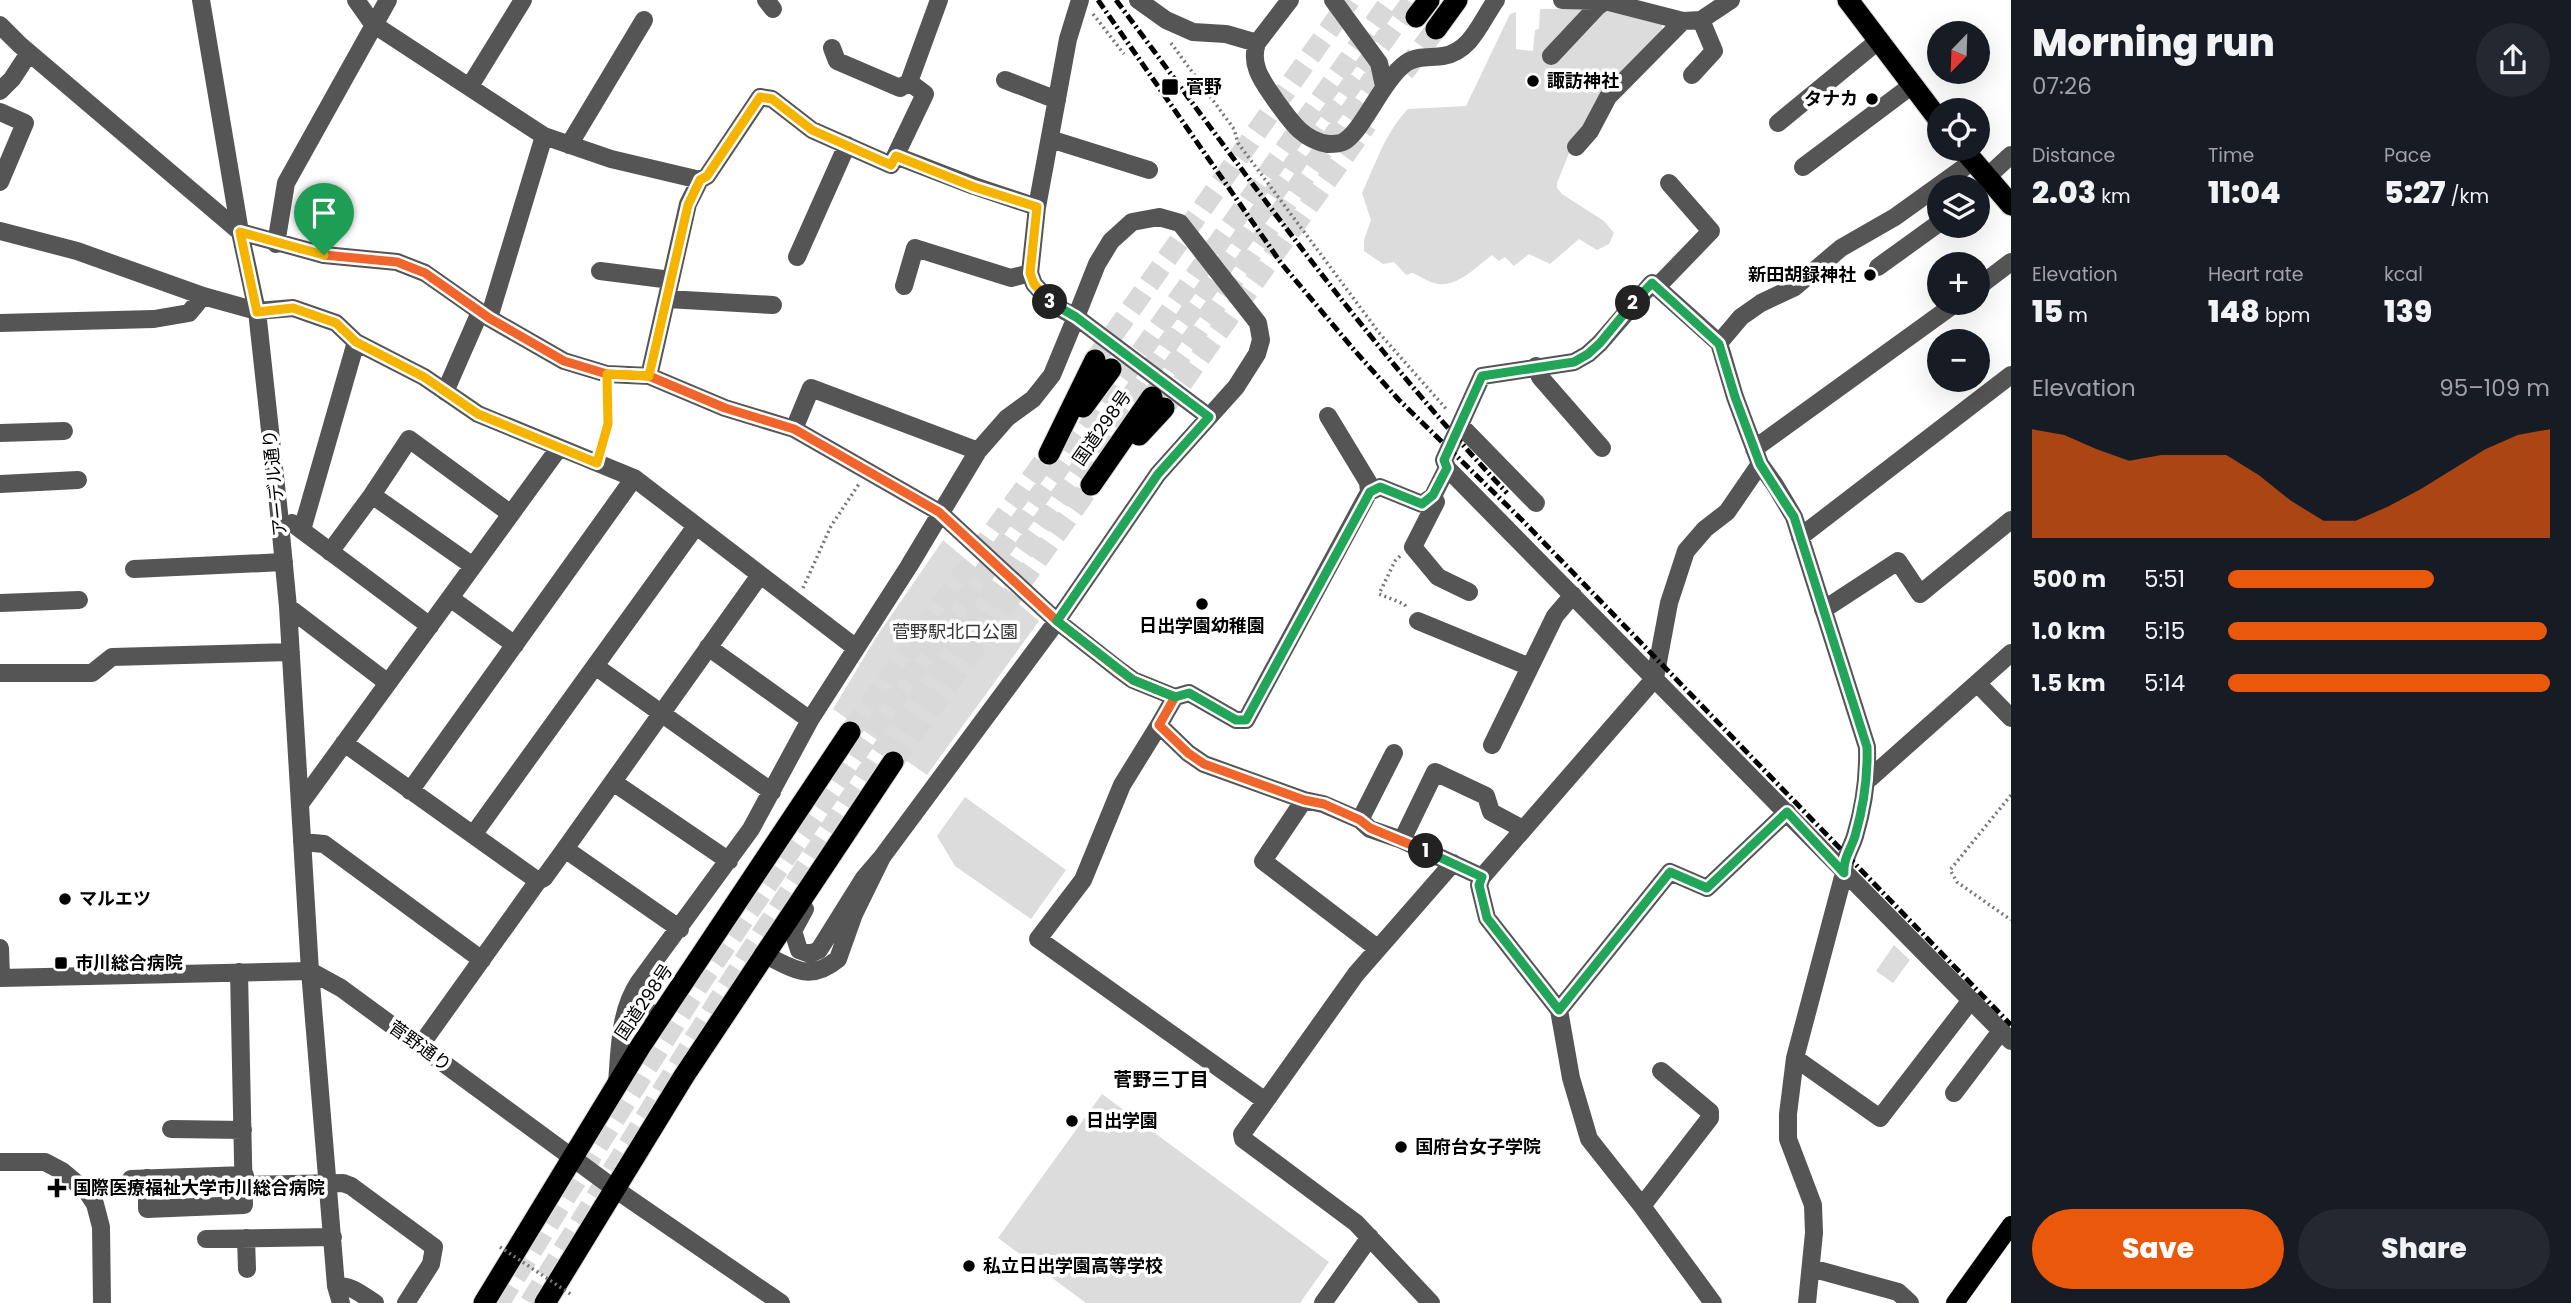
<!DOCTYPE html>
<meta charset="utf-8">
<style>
body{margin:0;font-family:Poppins,"Noto Sans JP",sans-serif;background:#242831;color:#f1f3f6;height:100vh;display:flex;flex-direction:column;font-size:26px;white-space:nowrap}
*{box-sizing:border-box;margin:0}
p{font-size:23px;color:#9ea1a6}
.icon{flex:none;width:38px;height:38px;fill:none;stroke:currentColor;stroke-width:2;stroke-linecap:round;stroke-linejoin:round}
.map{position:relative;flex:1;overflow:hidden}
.drawer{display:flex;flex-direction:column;background:#171b24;width:560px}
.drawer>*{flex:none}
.needle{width:46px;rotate:203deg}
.tools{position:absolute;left:1927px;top:21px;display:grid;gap:14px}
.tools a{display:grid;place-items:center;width:63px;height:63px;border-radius:50%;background:#171b24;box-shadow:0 7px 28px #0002;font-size:35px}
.pin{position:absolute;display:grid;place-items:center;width:60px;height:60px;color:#fff;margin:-72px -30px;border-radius:50% 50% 50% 0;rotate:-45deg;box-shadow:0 0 7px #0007}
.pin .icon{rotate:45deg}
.km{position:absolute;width:35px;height:35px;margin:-18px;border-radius:50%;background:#222;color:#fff;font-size:19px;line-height:35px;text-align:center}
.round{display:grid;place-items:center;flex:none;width:74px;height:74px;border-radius:37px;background:#242831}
.summary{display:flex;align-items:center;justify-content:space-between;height:119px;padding:0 21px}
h1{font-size:38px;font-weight:800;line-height:52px}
.metrics{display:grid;grid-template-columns:repeat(3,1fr);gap:10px;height:119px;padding:7px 21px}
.metrics div{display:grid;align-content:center}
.metrics b{font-size:30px;font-weight:800}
.metrics small{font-size:19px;font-weight:400}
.metrics p{font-size:19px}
.chart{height:196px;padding:14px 21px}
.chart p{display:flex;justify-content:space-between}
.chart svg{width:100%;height:126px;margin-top:7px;fill:#ea580c;opacity:.7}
.button{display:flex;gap:14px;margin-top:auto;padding:14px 21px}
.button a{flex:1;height:80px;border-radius:42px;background:#ea580c;color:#fff;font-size:28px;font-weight:800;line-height:80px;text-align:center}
.button a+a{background:#242831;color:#f1f3f6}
ul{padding:0 21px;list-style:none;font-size:23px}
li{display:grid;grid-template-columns:112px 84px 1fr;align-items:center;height:52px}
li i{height:18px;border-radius:9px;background:#ea580c}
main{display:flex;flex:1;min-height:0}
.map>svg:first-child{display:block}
.green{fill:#dcdcdc}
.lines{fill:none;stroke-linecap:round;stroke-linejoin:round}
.highway-tunnel{stroke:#d9d9d9;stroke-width:21;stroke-dasharray:21 10;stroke-linecap:butt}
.major-casing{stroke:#dbdbdb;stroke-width:19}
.highway-casing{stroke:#dbdbdb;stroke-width:23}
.path{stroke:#777;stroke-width:3.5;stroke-dasharray:2 3.5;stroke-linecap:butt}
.minor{stroke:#555;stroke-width:18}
.major{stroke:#000;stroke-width:18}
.highway{stroke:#000;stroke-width:21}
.rail{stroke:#000;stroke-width:5;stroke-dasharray:10 3.5 2 3.5;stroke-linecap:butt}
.path-bridge{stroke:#777;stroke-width:3.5;stroke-dasharray:2 3.5;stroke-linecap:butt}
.split-1-casing{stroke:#fff;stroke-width:14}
.split-2-casing{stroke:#fff;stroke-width:14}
.split-3-casing{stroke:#fff;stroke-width:14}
.split-4-casing{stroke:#fff;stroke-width:14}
.split-1{stroke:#f0652b;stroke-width:9}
.split-2{stroke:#22a559;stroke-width:9}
.split-3{stroke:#22a559;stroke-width:9}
.split-4{stroke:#f5b400;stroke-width:9}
.poi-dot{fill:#000;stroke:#fff;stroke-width:2.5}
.labels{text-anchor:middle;stroke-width:7;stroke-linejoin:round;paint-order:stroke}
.poi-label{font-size:18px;font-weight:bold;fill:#000;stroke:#fff;text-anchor:start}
.street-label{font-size:18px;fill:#000;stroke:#fff}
.park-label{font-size:18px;fill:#333;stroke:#fff}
.neighbourhood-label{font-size:19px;font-weight:bold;fill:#000;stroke:#fff}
</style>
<main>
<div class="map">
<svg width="2011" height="1303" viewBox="0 0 2011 1303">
<rect width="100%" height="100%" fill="#fff"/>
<path class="green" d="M1594 8 1660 22 1662 25 1663 33 1572 146 1557 183V188L1562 194 1604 221 1614 233 1609 244 1597 250 1579 239 1550 264 1529 254 1514 266 1505 257 1499 261 1492 255C1477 266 1458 287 1438 284 1429 283 1421 276 1412 273L1406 275 1394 262 1383 264 1364 251V240L1371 220 1362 193C1376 163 1385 133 1408 109L1466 106 1510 14 1516 12V49L1533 51 1535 30 1539 29 1540 9Z
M943 540 1039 621 927 775 833 709 877 636Z
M965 797 1066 870 1031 919 955 866 937 836Z
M1894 945 1910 960 1893 983 1876 971Z
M1102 1094 1329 1262 1300 1303H1086L998 1238Z"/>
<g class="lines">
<path class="highway-tunnel" d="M1404 72 1436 29
M1095 360 1350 0
M1152 397 1377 73
M1164 408 1367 124
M850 732 1049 454
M893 762 1091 485
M499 1303 699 985 865 741 1391 0
M530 1303 720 998 878 756 1303 152 1413 0"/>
<defs>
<path id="major" d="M1955 1303 2011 1225"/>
<path id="highway" d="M1848 0 1939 120
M1416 17 1429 0
M1436 29 1457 0
M1963 149 2011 205
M1083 407 1111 369
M1139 435 1164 408
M1049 454 1095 360
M1091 485 1152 397
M484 1303 640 1047 850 732
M545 1303 684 1076 893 762"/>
</defs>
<use href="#major" class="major-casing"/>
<use href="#highway" class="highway-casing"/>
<path class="path" d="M1093 14 1124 54
M1171 43 1234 129 1238 143 1380 334 1448 411
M601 448 608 424V390
M1400 556 1395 561 1379 594 1404 604 1407 608
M803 588 831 526 859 484
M2011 795 1950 870 1957 882 2011 920"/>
<path class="minor" d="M201 0 240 232 257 311 279 513 288 607 310 971 336 1286 341 1303
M356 0 373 24 544 136 611 159 700 180 707 176 760 97 772 99 812 130 891 165 925 94 909 82
M766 0 773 9
M1138 0 1166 20 1193 32 1226 34 1257 43
M1290 0 1257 43C1249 66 1264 83 1276 101 1290 120 1302 140 1328 144 1332 144 1339 144 1343 142 1362 133 1382 80 1406 63 1417 55 1431 58 1443 56 1471 52 1481 21 1496 0
M1333 0 1379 63 1384 86
M1562 0 1605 1 1683 21 1701 20 1731 0
M0 25 20 45 240 232 324 255 397 262 425 273 489 318 564 361 607 374 649 376 688 204 700 180
M832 48 837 61 900 88 909 82 939 0
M1551 56 1597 7 1607 0
M1692 75 1714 51 1701 20
M1005 80 1057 100
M470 86 523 0
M0 91 12 79 29 53
M0 112 25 123 0 182
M1778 123 1878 41
M1050 139 1149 170
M569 145 644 20
M1576 147 1590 131 1608 97 1683 21
M896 156 974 186 1037 207
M1803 167 1911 86
M1987 177 2011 155
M0 231 77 251 203 296 257 311 293 308 336 323 356 342 424 377 478 414 634 478 856 648
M276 244 286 183 388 0
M797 257 847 145
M1878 267 1939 223
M600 271 671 280
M904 286 915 248 1011 278 1030 273
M1978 287 2011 262
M1656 288 1711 231 1669 183
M667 299 773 305
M489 318 544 136
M0 323 154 319 189 313 203 296
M1536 366 1540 377 1602 448
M649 376 725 408 794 429 939 512 1057 621 1118 669 1133 680 1175 697 1189 693 1236 720H1246L1369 492 1380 487 1422 504 1433 496 1447 468 1444 460 1482 376 1574 362 1588 354 1600 343 1652 283 1719 343
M445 392 480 312
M1328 416 1368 482 1369 492
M1460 425 1536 503
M794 429 811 388 978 451
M0 433 64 431
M1754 449 1956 303
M1447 468 2011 1041
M0 484 78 480
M372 495 473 566
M1433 496 1436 502 1413 547 1438 577 1469 592
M292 523 430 626
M302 530 356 342
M1800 537 2011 375
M330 552 372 495 409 439 511 514
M134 569 284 562
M450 598 515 645
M0 603 79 600
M288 607 388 683
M1823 610 1898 561 1920 594 2011 520
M1418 621 1530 667
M708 647 810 720
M595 666 772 792
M0 673H92L112 657 291 652
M1977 683 2011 718
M1175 697 1159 725 1188 753 1204 764 1304 800 1323 804 1360 820 1370 829 1402 840 1482 877
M1159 725 1122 785 1083 880 1038 939 1264 1100
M344 743 538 881
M1492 745 1555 616 1573 595
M1868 780 2011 653
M613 782 729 861
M410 791 634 478
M1304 800 1263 861 1377 948
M300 804 559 448
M1360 820 1394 753
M473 835 696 526
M1402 840 1435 772 1486 796 1491 812 1523 829
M302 842 324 844 482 960
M565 849 680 929
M882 857 1057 621 1158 474 1236 387 1257 354 1261 340 1258 323 1180 223 1159 217 1132 222 1111 241 1097 264 1076 317 1209 417
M0 948 1 978
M763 954C793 968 809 983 838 959L854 914 882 857 864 878 819 950 810 954 799 950 793 931 805 909
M0 978 310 971 341 988 615 1189 781 1303
M639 982 751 829 810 720 909 566 978 451 1007 418 1033 399 1052 375 1076 317 1053 305 1034 284 1030 273 1037 207 1068 39 1080 0
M1559 1010 1670 872 1707 888 1787 812
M420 1046 538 881 544 878 565 849 760 575
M1795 1058 1880 1118 1971 1000
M617 1083C620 1048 619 1012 639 982L636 999 639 1009 653 1014 664 1012
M1954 1093 2001 1031
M171 1129 243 1130
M0 1162H45L62 1171 87 1192 95 1204 101 1227 102 1303
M147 1178V1209L244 1205 239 972
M131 1179 245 1175
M245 1185 343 1183 351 1186 434 1247 431 1264 406 1303
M1642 1206 1710 1118V1112L1661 1071
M246 1238 247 1269
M206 1239 333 1237
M1811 1268 1898 1292 1910 1303
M336 1286C352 1285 362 1295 375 1303
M1323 1303 1370 1237
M1431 1303 1356 1223 1243 1139 1242 1134 1356 974 1453 863
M1713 1303 1642 1206 1589 1139 1571 1078 1559 1010 1487 918 1479 885 1482 877 1655 678 1669 603 1686 551 1705 529 1727 512 1760 464
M1807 1303 1814 1233 1813 1205 1788 1139V1114L1795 1058 1844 873C1843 859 1851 849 1855 836 1864 806 1868 778 1867 747L1794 517 1775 485 1760 464 1735 397 1719 343 1741 317 1761 303 1795 287 1841 248 1895 217 1973 161"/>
<use href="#major" class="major"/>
<use href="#highway" class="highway"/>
<path class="rail" d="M1098 0 1281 263 1355 351 1398 399 1522 520 2011 1025
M1116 0C1242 169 1363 340 1507 493"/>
<path class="path-bridge" d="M500 1247 572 1295"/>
</g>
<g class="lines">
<defs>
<path id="split-1" d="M324 255 397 262 425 273 489 318 564 361 607 374 649 376 725 408 794 429 939 512 1057 621 1118 669 1133 680 1175 697 1159 725 1188 753 1204 764 1304 800 1324 804 1360 820 1370 828 1426 851"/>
<path id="split-2" d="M1426 851 1482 877 1479 885 1487 918 1559 1010 1670 872 1707 888 1787 812 1844 873C1843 859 1851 849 1855 836 1864 805 1868 779 1867 747L1794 517 1760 464 1735 397 1719 344 1652 283 1633 303"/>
<path id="split-3" d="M1050 302 1076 317 1209 417 1158 474 1057 621 1133 680 1175 697 1189 693 1236 720H1246L1370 492 1380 487 1422 504 1433 495 1447 468 1444 460 1482 376 1574 362 1588 354 1600 343 1633 303"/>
<path id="split-4" d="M324 255 240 232 257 312 293 308 336 323 356 342 424 377 478 414 597 463 608 424 607 374 649 376 688 205 700 180 707 176 760 97 772 99 812 130 891 165 896 156 974 187 1037 207 1030 273 1034 284 1050 302"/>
</defs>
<use href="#split-1" class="split-1-casing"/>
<use href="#split-2" class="split-2-casing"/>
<use href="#split-3" class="split-3-casing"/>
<use href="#split-4" class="split-4-casing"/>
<use href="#split-1" class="split-1"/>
<use href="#split-2" class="split-2"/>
<use href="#split-3" class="split-3"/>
<use href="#split-4" class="split-4"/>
</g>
<g class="poi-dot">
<circle cx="1533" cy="81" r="7"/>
<rect x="1161" y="78" width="18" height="18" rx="3.5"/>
<circle cx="1872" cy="99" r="7"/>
<circle cx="1870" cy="275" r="7"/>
<circle cx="1202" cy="604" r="7"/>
<circle cx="65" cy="899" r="7"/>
<rect x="54" y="956" width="14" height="14" rx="3.5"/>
<circle cx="1072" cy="1121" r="7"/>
<circle cx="1401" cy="1147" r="7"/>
<path d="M53.5 1177.5h7v7h7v7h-7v7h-7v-7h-7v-7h7z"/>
<circle cx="969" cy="1266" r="7"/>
</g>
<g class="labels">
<g class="poi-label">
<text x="1547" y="87">諏訪神社</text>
<text x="1186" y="93">菅野</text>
<text x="1858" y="105" text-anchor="end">タナカ</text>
<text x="1856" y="281" text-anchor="end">新田胡録神社</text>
<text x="1202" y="632" text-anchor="middle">日出学園幼稚園</text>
<text x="79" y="905">マルエツ</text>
<text x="75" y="969">市川総合病院</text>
<text x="1086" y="1127">日出学園</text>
<text x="1415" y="1153">国府台女子学院</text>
<text x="73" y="1194">国際医療福祉大学市川総合病院</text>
<text x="983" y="1272">私立日出学園高等学校</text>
</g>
<g class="street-label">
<text transform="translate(1102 428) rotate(-55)" y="6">国道298号</text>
<text transform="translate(275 483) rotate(-96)" y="6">アーデル通り</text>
<text transform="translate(644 1002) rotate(-56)" y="6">国道298号</text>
<text transform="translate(420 1046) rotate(36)" y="6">菅野通り</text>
</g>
<g class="park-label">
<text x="955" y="638">菅野駅北口公園</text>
</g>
<g class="neighbourhood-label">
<text x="1161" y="1086">菅野三丁目</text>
</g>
</g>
</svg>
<div class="tools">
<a><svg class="needle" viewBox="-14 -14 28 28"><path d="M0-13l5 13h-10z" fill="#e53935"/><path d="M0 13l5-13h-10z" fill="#9ea1a6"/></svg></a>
<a><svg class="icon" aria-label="locate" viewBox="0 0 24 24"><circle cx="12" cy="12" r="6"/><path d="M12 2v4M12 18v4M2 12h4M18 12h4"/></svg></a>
<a><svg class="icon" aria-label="layers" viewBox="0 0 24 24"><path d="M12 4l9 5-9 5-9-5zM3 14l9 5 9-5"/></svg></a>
<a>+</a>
<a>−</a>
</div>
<div class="pin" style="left:324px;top:255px;background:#1e9e55"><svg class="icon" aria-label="arrive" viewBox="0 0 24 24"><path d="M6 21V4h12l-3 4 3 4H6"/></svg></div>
<b class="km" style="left:1426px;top:851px">1</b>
<b class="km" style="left:1633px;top:303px">2</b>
<b class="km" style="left:1050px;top:302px">3</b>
</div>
<section class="drawer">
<div class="summary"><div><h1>Morning run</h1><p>07:26</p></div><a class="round"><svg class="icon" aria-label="share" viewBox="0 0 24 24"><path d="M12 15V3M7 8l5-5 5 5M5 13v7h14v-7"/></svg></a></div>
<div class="metrics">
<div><p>Distance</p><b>2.03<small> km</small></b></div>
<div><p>Time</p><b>11:04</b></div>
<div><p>Pace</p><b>5:27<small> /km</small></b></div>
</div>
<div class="metrics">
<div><p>Elevation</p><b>15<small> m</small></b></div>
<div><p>Heart rate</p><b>148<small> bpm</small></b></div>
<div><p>kcal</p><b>139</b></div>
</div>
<div class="chart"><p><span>Elevation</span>95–109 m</p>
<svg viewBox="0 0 160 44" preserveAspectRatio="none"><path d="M0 44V6L10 8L20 13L30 17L40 15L50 15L60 15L70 22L80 31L90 38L100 38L110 33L120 27L130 20L140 13L150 8L160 6V44z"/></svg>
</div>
<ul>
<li><b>500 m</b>5:51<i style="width:64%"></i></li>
<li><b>1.0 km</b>5:15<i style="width:99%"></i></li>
<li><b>1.5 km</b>5:14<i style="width:100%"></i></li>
</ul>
<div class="button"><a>Save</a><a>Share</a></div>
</section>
</main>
